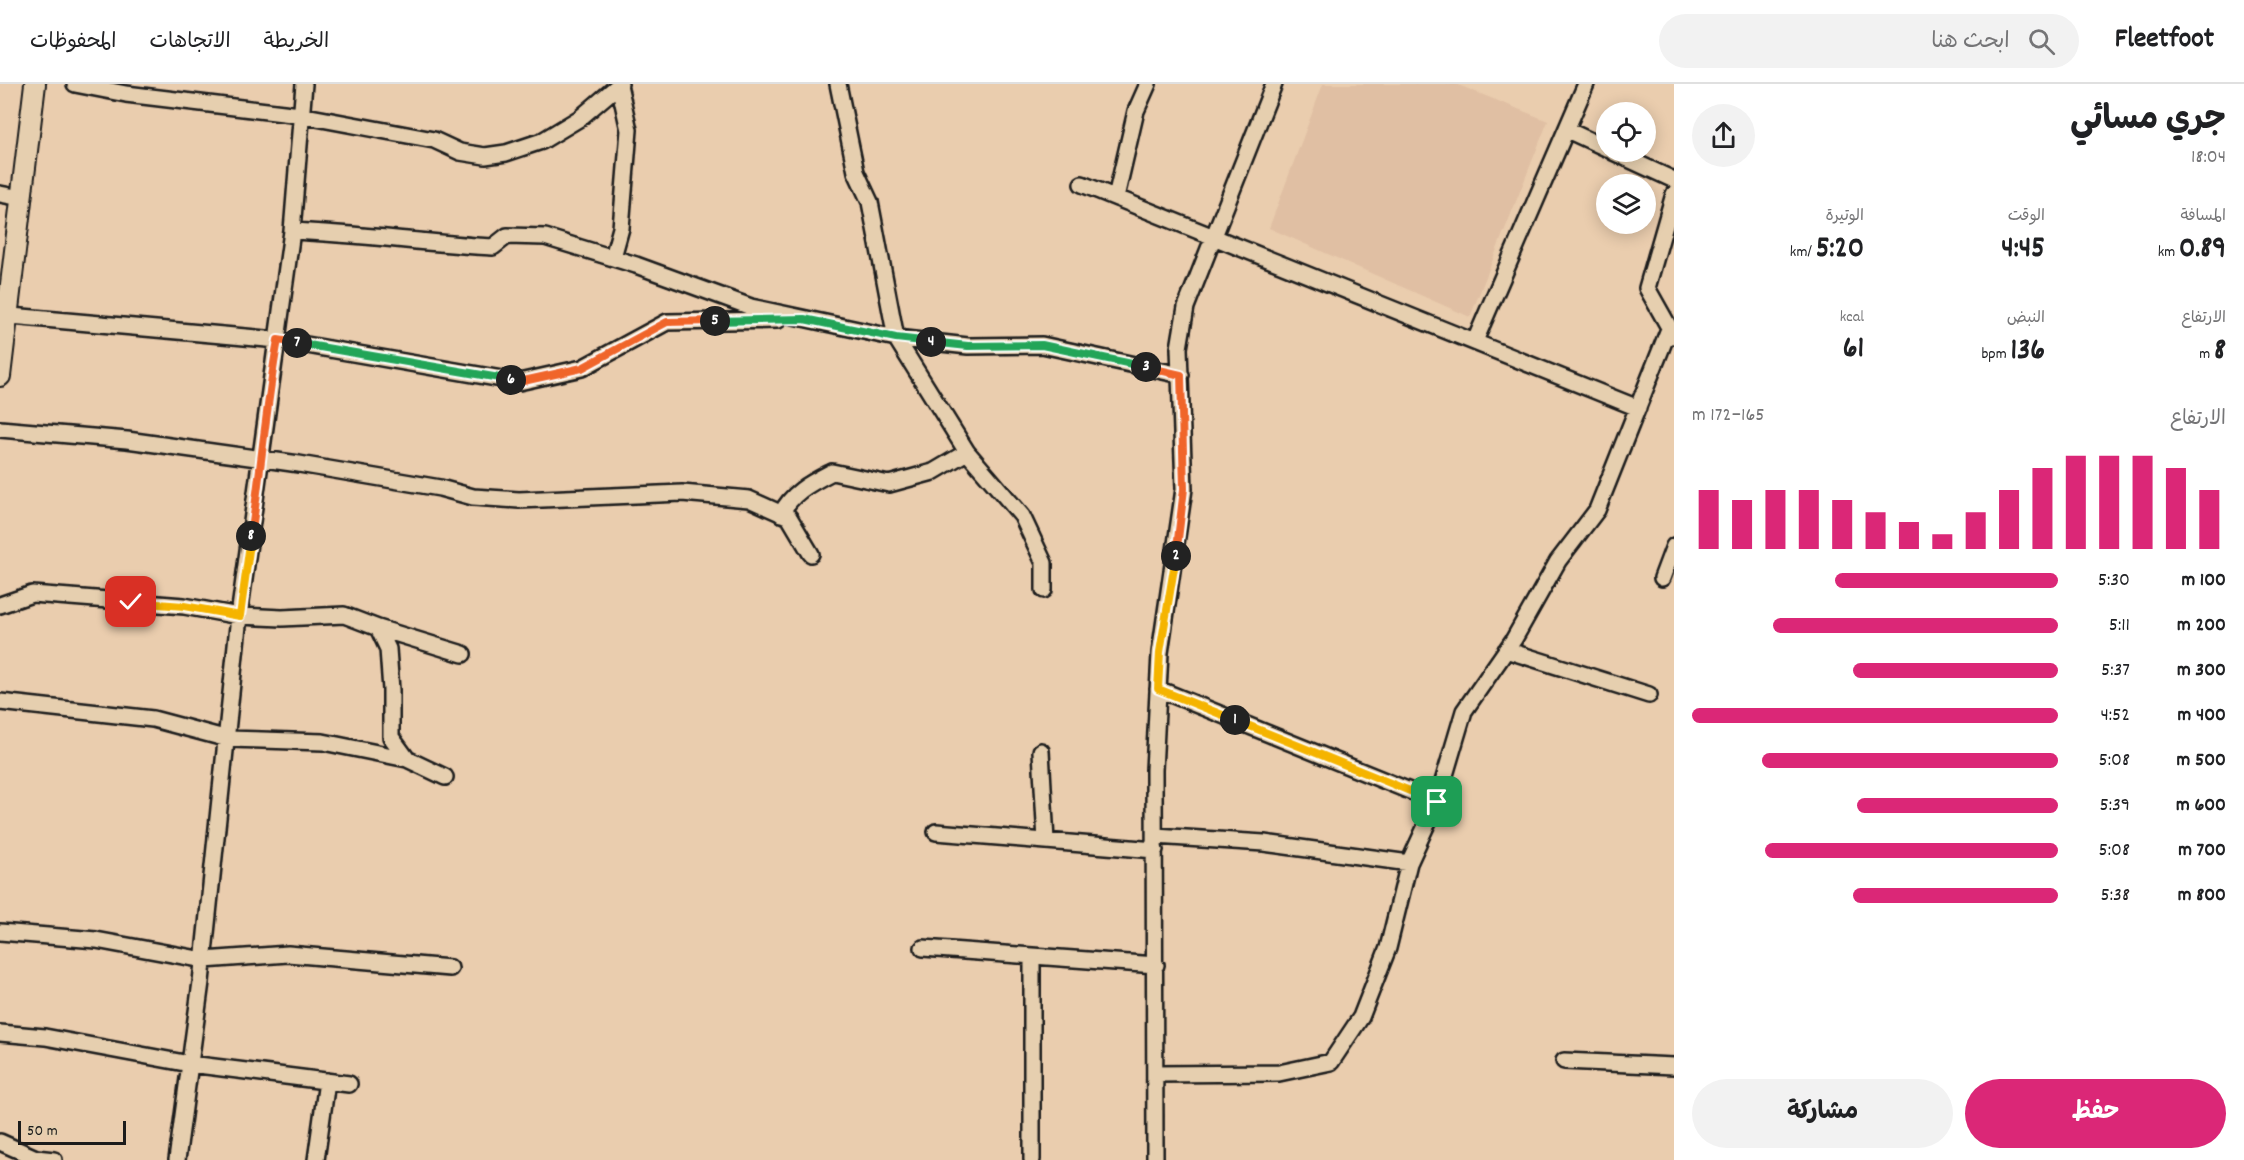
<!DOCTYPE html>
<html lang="ar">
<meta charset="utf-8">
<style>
body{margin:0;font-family:Dekko,"Playpen Sans Arabic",sans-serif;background:#f2f2f2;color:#202124;direction:rtl;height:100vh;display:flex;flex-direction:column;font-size:22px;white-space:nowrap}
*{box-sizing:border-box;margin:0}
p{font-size:20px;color:#757577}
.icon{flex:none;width:33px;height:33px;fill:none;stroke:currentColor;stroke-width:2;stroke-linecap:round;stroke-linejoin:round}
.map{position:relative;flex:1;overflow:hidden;direction:ltr}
.details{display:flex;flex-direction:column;background:#fff;width:570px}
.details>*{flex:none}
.fabs{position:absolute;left:1596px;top:18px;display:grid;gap:12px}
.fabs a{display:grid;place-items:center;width:60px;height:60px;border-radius:50%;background:#fff;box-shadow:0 3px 15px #0003;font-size:30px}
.scale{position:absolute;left:18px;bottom:15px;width:108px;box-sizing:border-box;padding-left:6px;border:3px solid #1c1c1c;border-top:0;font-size:16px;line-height:21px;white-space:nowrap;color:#1c1c1c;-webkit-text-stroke:4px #e6cfaf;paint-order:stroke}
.pin{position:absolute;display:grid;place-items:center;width:51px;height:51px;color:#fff;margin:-26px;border-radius:12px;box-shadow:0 3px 9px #0006}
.km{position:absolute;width:30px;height:30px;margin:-15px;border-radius:50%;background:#222;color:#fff;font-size:16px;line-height:30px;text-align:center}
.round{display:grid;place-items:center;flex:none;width:63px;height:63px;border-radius:32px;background:#f2f2f2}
.overview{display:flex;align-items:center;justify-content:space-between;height:102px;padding:0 18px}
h1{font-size:33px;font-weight:700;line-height:45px}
.metrics{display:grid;grid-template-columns:repeat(3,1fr);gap:9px;height:102px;padding:6px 18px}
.metrics div{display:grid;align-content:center}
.metrics b{font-size:30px;font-weight:700}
.metrics small{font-size:16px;font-weight:400}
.metrics p{font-size:16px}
.chart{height:168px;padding:12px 18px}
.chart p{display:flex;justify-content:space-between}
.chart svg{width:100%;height:108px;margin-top:6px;stroke:#db2777;stroke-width:6}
.button{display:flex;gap:12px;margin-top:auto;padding:12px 18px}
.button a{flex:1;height:69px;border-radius:36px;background:#db2777;color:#fff;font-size:24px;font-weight:700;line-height:69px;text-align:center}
.button a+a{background:#f2f2f2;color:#202124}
ul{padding:0 18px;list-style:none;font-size:20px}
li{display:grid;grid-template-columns:96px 72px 1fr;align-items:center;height:45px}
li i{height:15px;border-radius:8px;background:#db2777}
header{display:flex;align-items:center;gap:36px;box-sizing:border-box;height:84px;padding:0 30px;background:#fff;border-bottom:2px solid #e0e0e0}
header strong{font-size:28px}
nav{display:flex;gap:33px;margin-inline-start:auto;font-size:21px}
.search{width:420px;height:54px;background:#f2f2f2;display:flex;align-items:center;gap:15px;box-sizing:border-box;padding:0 21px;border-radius:33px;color:#757577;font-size:22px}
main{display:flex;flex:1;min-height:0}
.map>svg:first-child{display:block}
.built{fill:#e0bfa3}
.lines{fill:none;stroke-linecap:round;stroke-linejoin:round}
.minor-casing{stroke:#1c1c1c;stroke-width:20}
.major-casing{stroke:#1c1c1c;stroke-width:24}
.minor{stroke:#e6cfaf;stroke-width:15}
.major{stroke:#e6cfaf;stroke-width:20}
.split-1-casing{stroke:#fff;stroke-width:12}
.split-2-casing{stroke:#fff;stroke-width:12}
.split-3-casing{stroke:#fff;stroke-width:12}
.split-4-casing{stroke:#fff;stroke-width:12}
.split-5-casing{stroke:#fff;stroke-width:12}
.split-6-casing{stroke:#fff;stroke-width:12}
.split-7-casing{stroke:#fff;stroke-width:12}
.split-8-casing{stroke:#fff;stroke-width:12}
.split-9-casing{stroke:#fff;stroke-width:12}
.split-1{stroke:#f5b400;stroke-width:8}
.split-2{stroke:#f5b400;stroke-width:8}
.split-3{stroke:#f0652b;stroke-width:8}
.split-4{stroke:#22a559;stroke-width:8}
.split-5{stroke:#22a559;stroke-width:8}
.split-6{stroke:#f0652b;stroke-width:8}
.split-7{stroke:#22a559;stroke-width:8}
.split-8{stroke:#f0652b;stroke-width:8}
.split-9{stroke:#f5b400;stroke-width:8}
</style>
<header>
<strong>Fleetfoot</strong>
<div class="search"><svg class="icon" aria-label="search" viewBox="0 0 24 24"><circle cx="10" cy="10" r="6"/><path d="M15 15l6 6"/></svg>ابحث هنا</div>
<nav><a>الخريطة</a><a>الاتجاهات</a><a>المحفوظات</a></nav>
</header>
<main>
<section class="details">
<div class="overview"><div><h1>جري مسائي</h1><p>18:04</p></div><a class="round"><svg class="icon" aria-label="share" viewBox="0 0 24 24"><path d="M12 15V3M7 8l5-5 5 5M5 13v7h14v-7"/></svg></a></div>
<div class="metrics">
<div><p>المسافة</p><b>0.89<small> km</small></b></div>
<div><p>الوقت</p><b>4:45</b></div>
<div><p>الوتيرة</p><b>5:20<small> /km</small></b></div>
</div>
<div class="metrics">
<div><p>الارتفاع</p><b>8<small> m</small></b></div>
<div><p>النبض</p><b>136<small> bpm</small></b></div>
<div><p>kcal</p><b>61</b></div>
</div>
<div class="chart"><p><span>الارتفاع</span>165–172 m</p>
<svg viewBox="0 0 160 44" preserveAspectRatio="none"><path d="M5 44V20M15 44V24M25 44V20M35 44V20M45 44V24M55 44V29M65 44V33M75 44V38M85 44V29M95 44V20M105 44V11M115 44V6M125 44V6M135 44V6M145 44V11M155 44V20"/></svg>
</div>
<ul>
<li><b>100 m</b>5:30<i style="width:61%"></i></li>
<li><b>200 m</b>5:11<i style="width:78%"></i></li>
<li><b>300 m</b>5:37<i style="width:56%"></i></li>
<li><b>400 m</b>4:52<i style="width:100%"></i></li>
<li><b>500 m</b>5:08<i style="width:81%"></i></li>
<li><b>600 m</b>5:39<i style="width:55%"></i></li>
<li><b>700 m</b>5:08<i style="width:80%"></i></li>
<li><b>800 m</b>5:38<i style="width:56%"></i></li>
</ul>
<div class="button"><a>حفظ</a><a>مشاركة</a></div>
</section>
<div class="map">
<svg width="1674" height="1076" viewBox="0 0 1674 1076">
<rect width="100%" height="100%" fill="#eacdae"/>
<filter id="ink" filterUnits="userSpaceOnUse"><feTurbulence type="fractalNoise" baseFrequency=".0167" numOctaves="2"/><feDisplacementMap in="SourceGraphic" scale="12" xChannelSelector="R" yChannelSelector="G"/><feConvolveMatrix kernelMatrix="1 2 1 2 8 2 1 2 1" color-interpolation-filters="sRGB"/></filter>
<g filter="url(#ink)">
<path class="built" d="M1323 0H1456L1548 37 1470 233 1269 144Z"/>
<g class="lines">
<defs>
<path id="minor" d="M75 0 126 10 300 31 434 56 460 68 485 72 506 69 542 57 580 34 620 0
M838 0 856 88 870 118 896 254 967 368 1022 432 1044 479V506
M1567 46 1606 64
M1613 68 1674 96
M1082 100 1638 324
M0 110 21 114
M1116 113 1136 27 1148 0
M292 147C360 150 425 159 493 163L507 152 545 153 636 181 751 223 896 254 968 262 1042 261 1181 291
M613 173 621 144 629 46 619 1
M0 231 278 256 519 298 582 284 667 238 778 236
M1674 252 1647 204 1674 110
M1475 257 1586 0
M0 345 127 356 299 380 440 404 473 413 519 416 682 409 749 415 789 433 811 470
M781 430C792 408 811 399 832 388L889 400 933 388 967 368
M1662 494 1674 462
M0 521 32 510 184 522 239 532 282 534 344 531 378 544 388 565 391 606V653L407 675 445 693
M378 544 463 570
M1506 566 1649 611
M1158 605 1437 718
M0 618 153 635 228 655 323 658 407 675
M1041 667 1046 757
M936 748 1155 766
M1155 752 1264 759 1409 779
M0 848 96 856 204 876 288 870 450 884
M923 864 1156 881
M0 949 45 953 190 980 349 1000
M1564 977 1674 982
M1156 990 1279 989 1331 978 1361 933 1388 864 1409 779 1437 718 1464 627 1514 555 1558 477 1597 426 1669 245
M0 1058 36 1074 54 1076
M177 1076 201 898 239 532 292 147 304 0
M316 1076 327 997
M1032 1076V872
M1155 1076 1154 686 1160 569 1184 405 1179 264 1186 223 1274 0"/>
<path id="major" d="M0 292 35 0"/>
</defs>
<use href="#minor" class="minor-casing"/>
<use href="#major" class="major-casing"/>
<use href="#minor" class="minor"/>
<use href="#major" class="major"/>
</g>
</g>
<g class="lines" filter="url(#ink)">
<defs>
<path id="split-1" d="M1235 636 1437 718"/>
<path id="split-2" d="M1176 472 1160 568 1158 605 1235 636"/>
<path id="split-3" d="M1146 283 1181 291 1184 405 1176 472"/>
<path id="split-4" d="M931 258 968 262 1042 261 1146 283"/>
<path id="split-5" d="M715 237 804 235 896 254 931 258"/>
<path id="split-6" d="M511 296 519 298 582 284 667 238 715 237"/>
<path id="split-7" d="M297 259 511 296"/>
<path id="split-8" d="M251 452C261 387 266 321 278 256L297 259"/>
<path id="split-9" d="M131 518 184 522 240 532 251 452"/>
</defs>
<use href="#split-1" class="split-1-casing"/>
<use href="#split-2" class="split-2-casing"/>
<use href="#split-3" class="split-3-casing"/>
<use href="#split-4" class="split-4-casing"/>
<use href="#split-5" class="split-5-casing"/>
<use href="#split-6" class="split-6-casing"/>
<use href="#split-7" class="split-7-casing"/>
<use href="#split-8" class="split-8-casing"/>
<use href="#split-9" class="split-9-casing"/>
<use href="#split-1" class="split-1"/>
<use href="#split-2" class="split-2"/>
<use href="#split-3" class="split-3"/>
<use href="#split-4" class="split-4"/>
<use href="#split-5" class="split-5"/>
<use href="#split-6" class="split-6"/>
<use href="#split-7" class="split-7"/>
<use href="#split-8" class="split-8"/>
<use href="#split-9" class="split-9"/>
</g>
</svg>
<div class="fabs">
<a><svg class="icon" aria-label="locate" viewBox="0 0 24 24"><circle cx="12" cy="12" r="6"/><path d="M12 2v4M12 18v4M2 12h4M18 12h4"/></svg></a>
<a><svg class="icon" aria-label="layers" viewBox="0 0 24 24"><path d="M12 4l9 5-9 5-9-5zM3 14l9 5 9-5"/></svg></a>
</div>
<div class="scale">50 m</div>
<div class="pin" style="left:1437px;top:718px;background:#1e9e55"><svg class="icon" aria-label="arrive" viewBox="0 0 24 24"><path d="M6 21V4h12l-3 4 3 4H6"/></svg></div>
<div class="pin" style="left:131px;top:518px;background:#d93025"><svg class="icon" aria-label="check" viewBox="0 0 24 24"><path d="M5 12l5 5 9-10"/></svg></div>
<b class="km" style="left:1235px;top:636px">1</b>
<b class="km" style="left:1176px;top:472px">2</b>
<b class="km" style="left:1146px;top:283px">3</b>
<b class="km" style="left:931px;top:258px">4</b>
<b class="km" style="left:715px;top:237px">5</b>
<b class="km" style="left:511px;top:296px">6</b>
<b class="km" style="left:297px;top:259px">7</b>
<b class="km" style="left:251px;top:452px">8</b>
</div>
</main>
